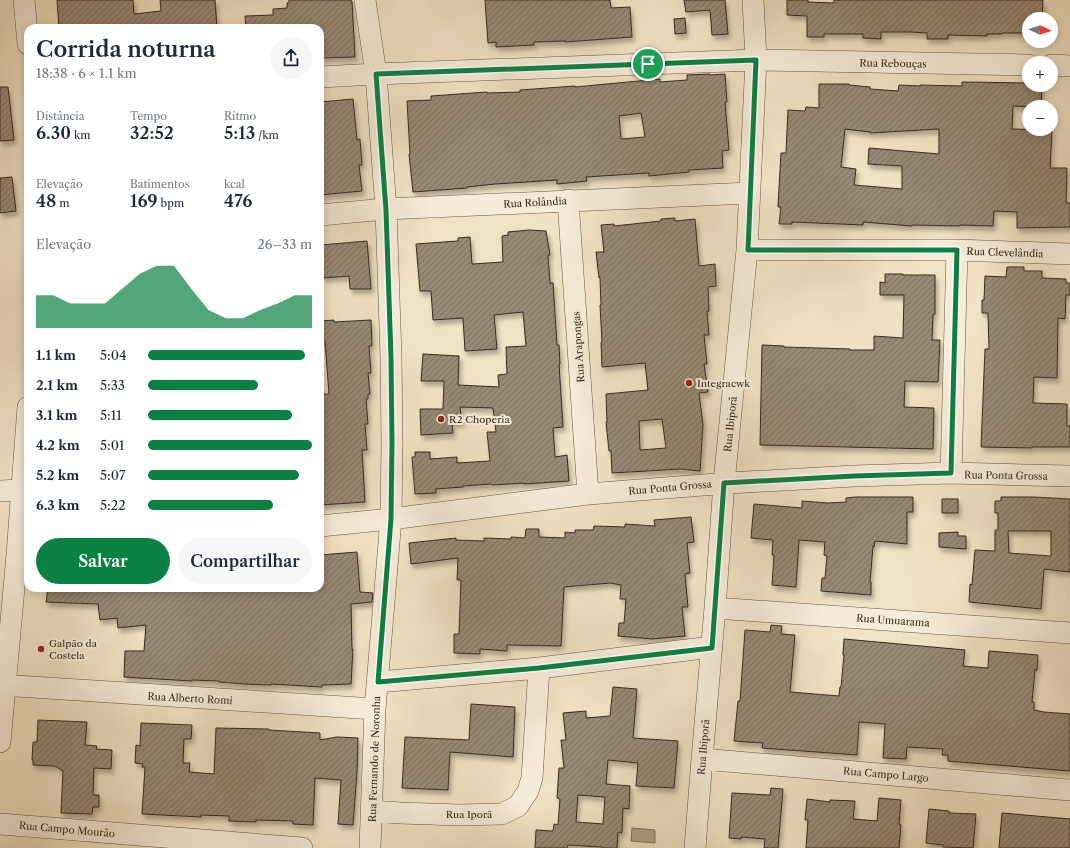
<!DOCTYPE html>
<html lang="pt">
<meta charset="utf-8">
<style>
body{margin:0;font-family:"Libre Caslon Text",serif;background:#f6f6f7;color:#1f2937;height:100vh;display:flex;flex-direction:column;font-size:15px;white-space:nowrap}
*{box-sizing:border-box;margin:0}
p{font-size:13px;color:#747a83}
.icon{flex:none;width:22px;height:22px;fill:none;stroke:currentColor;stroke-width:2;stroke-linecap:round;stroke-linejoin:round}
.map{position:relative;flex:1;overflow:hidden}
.drawer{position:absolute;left:24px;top:24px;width:300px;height:568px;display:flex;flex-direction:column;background:#fff;border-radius:12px;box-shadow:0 2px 10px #0003}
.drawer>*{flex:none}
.needle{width:26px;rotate:93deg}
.tools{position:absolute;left:1022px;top:12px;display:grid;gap:8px}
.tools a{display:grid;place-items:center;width:36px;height:36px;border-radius:50%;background:#fff;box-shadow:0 2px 10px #0003;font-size:20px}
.pin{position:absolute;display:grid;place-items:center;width:34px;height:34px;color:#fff;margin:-17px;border:2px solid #fff;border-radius:50%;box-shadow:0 1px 4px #0007}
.round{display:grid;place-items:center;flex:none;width:42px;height:42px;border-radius:21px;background:#f6f6f7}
.headline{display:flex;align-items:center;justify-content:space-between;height:68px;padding:0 12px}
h1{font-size:22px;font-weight:600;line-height:30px}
.figures{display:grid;grid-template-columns:repeat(3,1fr);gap:6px;height:68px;padding:4px 12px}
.figures div{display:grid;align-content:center}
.figures b{font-size:17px;font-weight:600}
.figures small{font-size:11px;font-weight:400}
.figures p{font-size:11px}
.chart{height:112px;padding:8px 12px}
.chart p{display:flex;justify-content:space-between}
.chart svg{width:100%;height:72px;margin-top:4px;fill:#0b8043;opacity:.7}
.cta{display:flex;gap:8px;margin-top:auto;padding:8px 12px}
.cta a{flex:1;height:46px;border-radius:24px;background:#0b8043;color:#fff;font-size:16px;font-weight:600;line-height:46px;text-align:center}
.cta a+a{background:#f6f6f7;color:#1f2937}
ul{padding:0 12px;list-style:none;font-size:13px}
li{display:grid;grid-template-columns:64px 48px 1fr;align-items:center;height:30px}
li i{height:10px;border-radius:5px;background:#0b8043}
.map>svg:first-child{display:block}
.water{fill:#b2a38c;stroke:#817260}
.building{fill:url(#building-hatch);stroke:#37291d;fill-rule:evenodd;filter:url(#shadow)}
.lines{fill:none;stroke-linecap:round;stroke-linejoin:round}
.minor-casing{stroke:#665747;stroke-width:22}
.minor{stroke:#f7ecd9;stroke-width:21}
.route-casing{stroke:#fff;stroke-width:8}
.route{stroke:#0b8043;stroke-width:5}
.poi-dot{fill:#8f2418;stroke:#f7ecd9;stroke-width:1.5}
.labels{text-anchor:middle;stroke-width:4;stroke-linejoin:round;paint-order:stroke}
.street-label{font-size:10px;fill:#37291d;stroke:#f7ecd9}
.poi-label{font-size:10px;fill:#37291d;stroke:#f7ecd9;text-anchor:start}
</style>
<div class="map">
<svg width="1070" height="848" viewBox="0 0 1070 848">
<defs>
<pattern id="building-hatch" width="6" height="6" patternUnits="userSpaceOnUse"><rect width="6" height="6" fill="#988974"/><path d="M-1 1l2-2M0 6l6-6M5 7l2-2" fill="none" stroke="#7d705f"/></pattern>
<filter id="shadow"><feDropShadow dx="2.5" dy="4.5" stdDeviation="2" flood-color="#0004"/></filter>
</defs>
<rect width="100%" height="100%" fill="#f2e2c5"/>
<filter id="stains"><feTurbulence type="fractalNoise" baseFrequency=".005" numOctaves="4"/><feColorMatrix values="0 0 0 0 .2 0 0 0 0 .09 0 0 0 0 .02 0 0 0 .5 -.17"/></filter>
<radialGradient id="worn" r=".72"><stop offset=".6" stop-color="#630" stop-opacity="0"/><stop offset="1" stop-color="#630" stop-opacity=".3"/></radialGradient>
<path class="water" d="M632 828 655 830V843L631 841Z"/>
<path class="building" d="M57 0H133L134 14 161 11 160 0H215L217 28H59Z
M289 0H351V1H352L355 57 320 58V28H246L245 16 273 15V9L287 8V3L289 2Z
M485 0H610L611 8 630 7 632 37 565 42V41L534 42V45L496 47V42L488 43Z
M684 0H725L728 34 712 35 710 10 686 12Z
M787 0H808V2L834 3V0H1043L1042 19H1029V33H1002V34H987V36L948 35V39H927V33L911 32H881V39L863 38V34H824V37H807V16L787 15Z
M685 18 686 33 675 34 674 19Z
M710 74V75L725 74 727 102H725L729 150 722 151 723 168 689 170V172L649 176V173L586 177 587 181 557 184V180L495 184 467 187V188L413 192 409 154H410L407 101 431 100V96L487 92V93L520 92V90L575 86V87L660 79V82L687 80V75ZM641 113 645 137 621 139 619 116Z
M962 82 1029 83V85H1042L1041 107 1013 106 1012 129 1052 130 1050 168H1067L1066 203H1070V227L1017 228V212L994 211 993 226 960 225V226L912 225V226L863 222V225L792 222V224H779L781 207H778L781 153H786L788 110 805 111 806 107 819 108V84H849V85L870 87V89L898 91 899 85 920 86V85L962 86ZM845 129 870 132V133L939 129V154L869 148 868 164 902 166V189L854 185 856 169 841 167Z
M0 87H8L14 140 0 141Z
M353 99 357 140 360 139 362 165H359L362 191 320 195V102Z
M12 177 16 211 0 213V178Z
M675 218V221L695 219 699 266 715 264 716 286 708 287 709 311H707L709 335H704L707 364H704L708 392 699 393 703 425 700 471 681 469 612 473 611 451H609L606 422H607L606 394 648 390 645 363 602 367 601 342H602L600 305H601L600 277 599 278 596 252H604L601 225 614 224V226L661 221V219ZM662 419 666 448 640 450 639 421Z
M529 230 546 231 550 255H548L550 283H553L557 345H559L560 364H559L563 427 553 428 555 457 567 455 569 481 524 484V483L492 485 491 484 463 486V487L436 489V493L415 494 412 457H415V452H430V459L457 457V463L490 461 487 432H496L493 408 460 407 462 423H452L453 433 421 435 420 409H443L444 381H421L423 354 459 356 458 385 499 387 498 375 507 374 506 347 526 346 523 312 494 315 497 349 465 351 463 318 433 320 431 291H420L416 244 458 241V238L470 237 472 264 503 262 502 236 508 235V232Z
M367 241 371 289H350L349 276 323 278 321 257H320V245Z
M1007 267H1024V271H1042V278L1066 279V283H1070V295H1066L1065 319 1058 318 1057 378 1034 377 1033 403 1067 404V426H1070V447H1032V448L981 447 985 349H989L988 313H982V300H984L985 276 1006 277Z
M885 274H903V275H935V314L933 315 932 340H940L938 382 905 381 904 407 934 408 933 449 760 445 762 345 784 346V347L850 349V350H874V336L903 338 904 295H880V282L885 283Z
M334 320V322L371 320 372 346H369L371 373H368L370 394H368V399H366L368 424H365L367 450H362L365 502 320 505V394H329L325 342H320V321Z
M855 497H913V512H907V544L875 541 874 547 873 546 870 582H871V595L821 591 822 578H825L827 556 824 555 825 542 799 540 796 587 772 585 774 555H772L773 540 751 538 754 504 802 508V501L828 503 846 502V498Z
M1001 497H1033L1070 499V572L1044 569 1041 609 969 602 970 584 972 585 975 550 995 551V530H998V513H995V501H1001ZM1008 531H1051V556L1009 553Z
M942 499H958V513H942Z
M691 517 694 542 687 543 690 573 685 574 688 607H682L685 636 652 639 618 636 619 623H624L626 599H620L621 585 610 583 564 587 561 646 507 645V651L480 649V654L454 653V634H459L461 580H457L458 558 411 564 409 543 456 538V540L484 541V538L511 539V537L525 538 526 529H539V537L565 538V532L575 533V530H593L594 526 625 527V524L655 526 654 520Z
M958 532V536H966V549L939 547V533Z
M357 552 360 592 373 593 372 602 351 604 352 649H353L351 684 322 685V687L271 684V685L245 684 219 682V681L192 680V681L124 677 125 651H144L146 625 118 628 117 618 100 620 98 604 46 602 48 588H320V555Z
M771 625 782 626 781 634 795 635 790 692 839 696 840 687H841L844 655H843L844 639 965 650 963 666 988 668 989 651 1038 655 1037 670H1035L1032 702H1034V710L1044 712 1070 714V771L948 761V755H942L943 749 907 747 906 759 883 758 885 724 859 722 857 755 762 748 763 743 734 741 738 701H740L745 630 770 632Z
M613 687 637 689 633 738 678 741 674 788 636 786 638 763 608 760 606 784 630 786 629 809 623 808 622 833 618 832 617 848H602V847L568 845 567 848H535L536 830 553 831 554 824 558 825 560 799 557 798 559 768H564L561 740H566L563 713 586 711V718L610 716ZM578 795 605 797 603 824 576 822Z
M471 704 515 707 513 757 450 752 448 790 402 788 405 737 469 740Z
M38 720 87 722 85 745 97 746 96 749 112 750 111 769 94 768 93 795H99V807H93L92 814 61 813 63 771 55 766 33 765V760H32L33 742H37Z
M141 723 192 725 191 739H184L183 763H190L189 772 214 774 216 728 269 729V730L320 733V740L337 737 358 738 357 772 353 825 338 824 341 780 315 778 313 825 293 824V821L256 820V822L229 821V816L201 815V817L142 814 145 767H142L143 764 135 763 136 745 140 746Z
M771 788 783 789 778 848H764L765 839 741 837V839L729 838 732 793 770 795Z
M879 798 901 800 899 824 901 825 899 848H806L808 820H805L807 799 830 802V800L855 801 853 819 877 821Z
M929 809 949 811V813L976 814 973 848 943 847V845L926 843Z
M1002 813 1070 819V848H999Z"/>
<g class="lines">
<defs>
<path id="minor" d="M24 0 28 44
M365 0 376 74 386 209 391 357 392 443 391 519 375 709 370 848
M1051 65 1070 66
M320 77 376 74 756 60 1029 65
M568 200 588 494
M320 215 386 209 750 193
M747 250H957L1070 254
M951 473 957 250
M0 491 21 490
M320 526 391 519 588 494 729 483 854 476 951 473 1070 476
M715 608 1070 633
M378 682 539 668 712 647
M0 685 375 709
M0 742 17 555 28 407
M702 759 1070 790
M371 811 400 813 459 815 502 814 518 806 528 791 532 778 539 668
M0 824 302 848
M695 848 702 759 715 608 724 483 747 250 756 60 753 0"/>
</defs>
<use href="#minor" class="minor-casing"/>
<use href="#minor" class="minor"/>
</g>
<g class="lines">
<defs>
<path id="route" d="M756 60 748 250H957L951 473 854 476 724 483 712 648 539 668 378 682 391 519 392 443 391 357 386 210 376 74Z"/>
</defs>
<use href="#route" class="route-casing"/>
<use href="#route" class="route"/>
</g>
<g class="poi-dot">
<circle cx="689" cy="383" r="4"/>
<circle cx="441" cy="419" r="4"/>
<circle cx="41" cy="649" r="4"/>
</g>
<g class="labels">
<g class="street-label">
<text transform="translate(893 63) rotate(1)" y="4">Rua Rebouças</text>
<text transform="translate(535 202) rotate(-3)" y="4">Rua Rolândia</text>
<text transform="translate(1005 252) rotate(2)" y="4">Rua Clevelândia</text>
<text transform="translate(578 347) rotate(-94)" y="4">Rua Arapongas</text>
<text transform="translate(730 424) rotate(-84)" y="4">Rua Ibiporã</text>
<text transform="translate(1006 475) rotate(1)" y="4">Rua Ponta Grossa</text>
<text transform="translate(670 487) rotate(-5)" y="4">Rua Ponta Grossa</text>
<text transform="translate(893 620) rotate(4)" y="4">Rua Umuarama</text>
<text transform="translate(190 698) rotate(3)" y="4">Rua Alberto Romi</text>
<text transform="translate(703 747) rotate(-85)" y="4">Rua Ibiporã</text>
<text transform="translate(374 759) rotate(-88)" y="4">Rua Fernando de Noronha</text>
<text transform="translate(886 774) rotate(5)" y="4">Rua Campo Largo</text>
<text x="469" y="818">Rua Iporã</text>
<text transform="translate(67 829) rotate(5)" y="4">Rua Campo Mourão</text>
</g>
<g class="poi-label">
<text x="697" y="387">Integracwk</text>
<text x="449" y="423">R2 Choperia</text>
<text x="49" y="647">Galpão da<tspan x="49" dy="12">Costela</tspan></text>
</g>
</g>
<rect width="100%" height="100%" filter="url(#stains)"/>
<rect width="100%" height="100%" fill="url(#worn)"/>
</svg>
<div class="tools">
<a><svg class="needle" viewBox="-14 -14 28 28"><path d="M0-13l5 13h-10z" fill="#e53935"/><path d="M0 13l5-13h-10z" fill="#747a83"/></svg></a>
<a>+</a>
<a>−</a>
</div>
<div class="pin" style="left:648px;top:64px;background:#1e9e55"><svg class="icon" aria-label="arrive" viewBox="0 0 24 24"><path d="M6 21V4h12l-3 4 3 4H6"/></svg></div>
<section class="drawer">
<div class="headline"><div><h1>Corrida noturna</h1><p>18:38 · 6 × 1.1 km</p></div><a class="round"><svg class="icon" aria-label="share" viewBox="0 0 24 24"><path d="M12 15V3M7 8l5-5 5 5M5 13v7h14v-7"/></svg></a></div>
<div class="figures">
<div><p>Distância</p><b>6.30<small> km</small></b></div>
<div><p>Tempo</p><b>32:52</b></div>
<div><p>Ritmo</p><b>5:13<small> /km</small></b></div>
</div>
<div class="figures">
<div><p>Elevação</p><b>48<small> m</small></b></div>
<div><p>Batimentos</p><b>169<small> bpm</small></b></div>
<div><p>kcal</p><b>476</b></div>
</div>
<div class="chart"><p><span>Elevação</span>26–33 m</p>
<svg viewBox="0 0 160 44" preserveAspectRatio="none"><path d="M0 44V24L10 24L20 29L30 29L40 29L50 20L60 11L70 6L80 6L90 20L100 33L110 38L120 38L130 33L140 29L150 24L160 24V44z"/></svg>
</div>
<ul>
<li><b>1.1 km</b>5:04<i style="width:96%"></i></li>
<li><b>2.1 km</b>5:33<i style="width:67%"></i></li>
<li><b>3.1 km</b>5:11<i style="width:88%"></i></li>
<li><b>4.2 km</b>5:01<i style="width:100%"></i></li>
<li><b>5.2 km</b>5:07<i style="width:92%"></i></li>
<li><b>6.3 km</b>5:22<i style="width:76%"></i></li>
</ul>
<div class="cta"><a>Salvar</a><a>Compartilhar</a></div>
</section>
</div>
